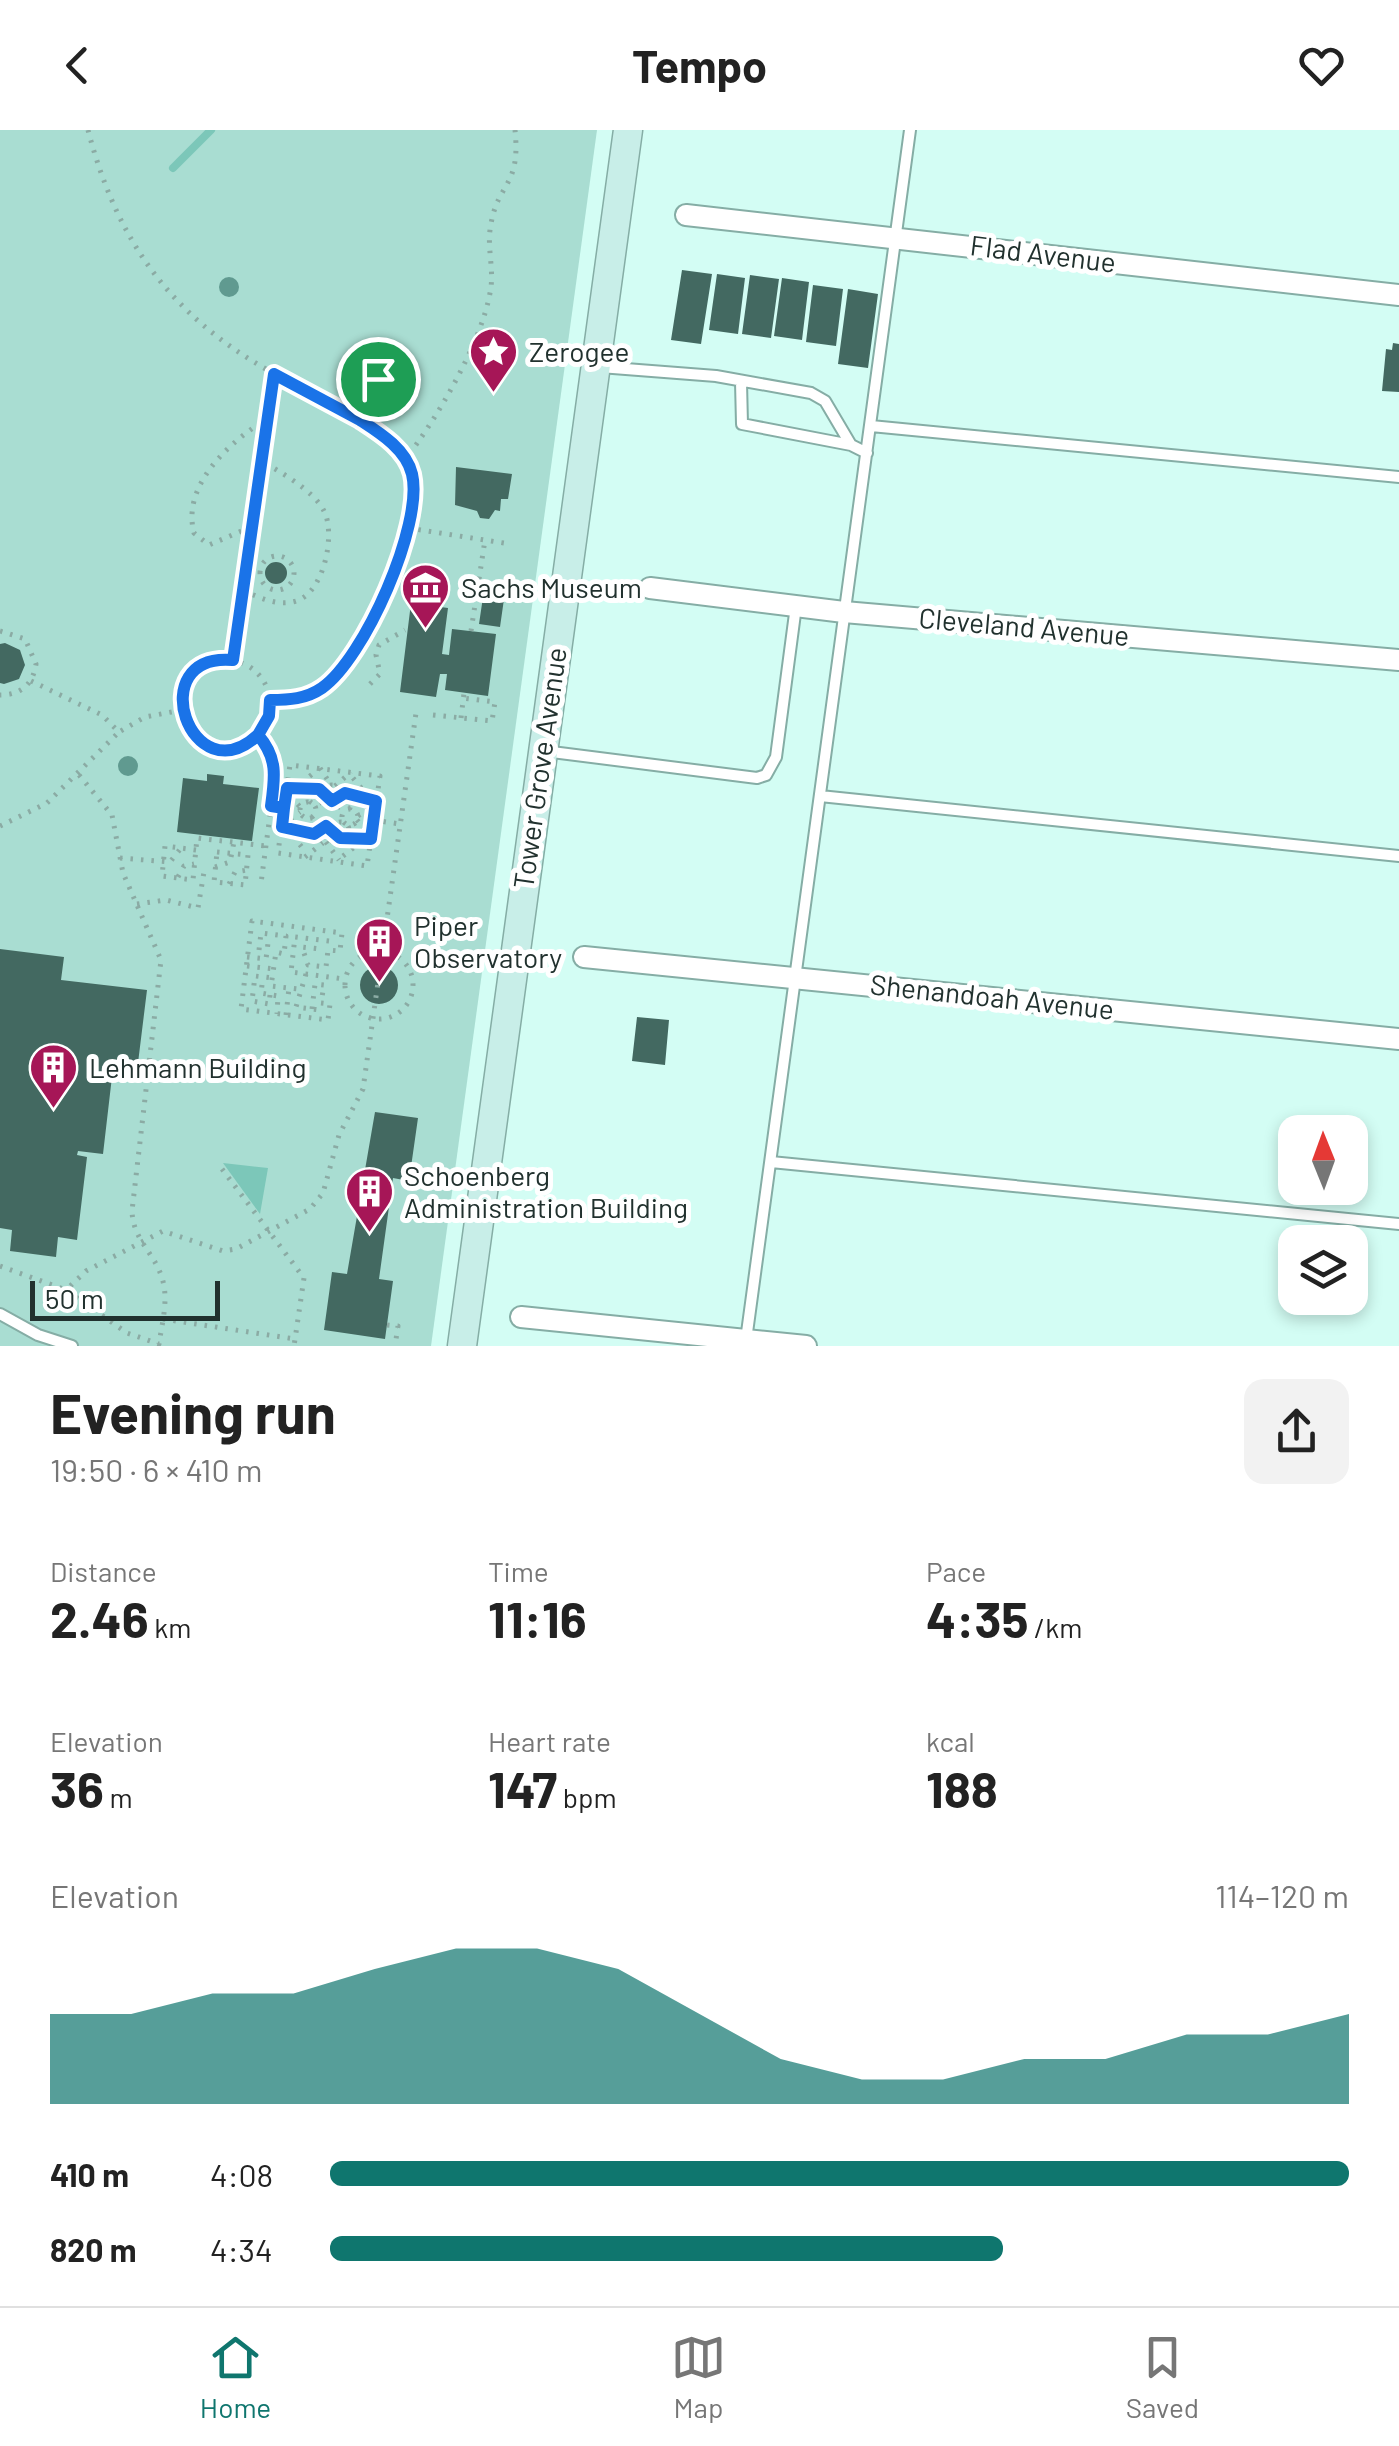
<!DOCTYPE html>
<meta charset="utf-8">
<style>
body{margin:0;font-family:Barlow,sans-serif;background:#f2f2f2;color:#222;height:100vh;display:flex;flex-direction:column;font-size:38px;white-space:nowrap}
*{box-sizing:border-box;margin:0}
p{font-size:32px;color:#767676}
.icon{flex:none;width:55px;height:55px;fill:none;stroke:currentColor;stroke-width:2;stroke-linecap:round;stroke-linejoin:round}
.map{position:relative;height:1216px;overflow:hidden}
.panel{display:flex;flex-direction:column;background:#fff;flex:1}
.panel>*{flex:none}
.needle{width:65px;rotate:359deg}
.tools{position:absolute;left:1278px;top:985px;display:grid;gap:20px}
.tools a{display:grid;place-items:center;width:90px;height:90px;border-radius:20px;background:#fff;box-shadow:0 5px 15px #0003;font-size:50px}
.scale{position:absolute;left:30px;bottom:25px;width:190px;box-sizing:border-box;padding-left:10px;border:5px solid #21312e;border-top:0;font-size:28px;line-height:35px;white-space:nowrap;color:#21312e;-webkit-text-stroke:8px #fff;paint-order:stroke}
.pin{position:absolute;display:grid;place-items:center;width:85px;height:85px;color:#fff;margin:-42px;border:5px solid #fff;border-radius:50%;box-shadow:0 2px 10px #0007}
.round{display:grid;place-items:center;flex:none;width:105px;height:105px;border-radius:20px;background:#f2f2f2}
.headline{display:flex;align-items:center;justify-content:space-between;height:170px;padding:0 50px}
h1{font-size:55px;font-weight:700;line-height:75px}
.metrics{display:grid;grid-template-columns:repeat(3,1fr);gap:15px;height:170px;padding:10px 50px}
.metrics div{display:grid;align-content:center}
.metrics b{font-size:50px;font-weight:700}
.metrics small{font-size:28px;font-weight:400}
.metrics p{font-size:28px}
.chart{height:280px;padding:20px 50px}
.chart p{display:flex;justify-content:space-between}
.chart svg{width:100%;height:180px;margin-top:10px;fill:#0f766e;opacity:.7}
ul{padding:0 50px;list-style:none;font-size:32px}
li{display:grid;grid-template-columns:160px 120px 1fr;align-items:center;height:75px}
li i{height:25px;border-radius:12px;background:#0f766e}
header{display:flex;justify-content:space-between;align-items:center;height:130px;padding:0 50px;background:#fff;font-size:45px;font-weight:700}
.tabs{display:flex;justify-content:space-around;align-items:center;height:140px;border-top:2px solid #e0e0e0;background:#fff;font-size:28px;color:#767676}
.tabs a{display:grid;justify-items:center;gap:5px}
.tabs .active{color:#0f766e}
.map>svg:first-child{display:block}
.green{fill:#a9ddd2}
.water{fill:#7cc7b9}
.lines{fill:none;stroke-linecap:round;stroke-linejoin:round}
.stream{stroke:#7cc7b9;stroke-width:8}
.building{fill:#436961}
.lane-casing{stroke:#85ada5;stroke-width:14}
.street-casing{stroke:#85ada5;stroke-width:24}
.secondary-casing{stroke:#85ada5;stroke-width:31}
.path{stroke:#8baba4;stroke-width:5;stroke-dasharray:2.5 8;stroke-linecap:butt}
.lane{stroke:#fff;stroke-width:10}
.street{stroke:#fff;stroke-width:20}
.secondary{stroke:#c8eee8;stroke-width:28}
.tree{fill:#609a90}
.route-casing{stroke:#fff;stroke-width:20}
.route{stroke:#1a73e8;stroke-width:12}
.labels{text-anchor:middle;stroke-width:10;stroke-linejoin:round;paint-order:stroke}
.street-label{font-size:28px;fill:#21312e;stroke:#fff}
.poi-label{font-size:28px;fill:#21312e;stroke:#fff;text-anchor:start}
</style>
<header><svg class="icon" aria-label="back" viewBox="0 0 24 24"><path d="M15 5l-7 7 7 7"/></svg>Tempo<svg class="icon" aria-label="heart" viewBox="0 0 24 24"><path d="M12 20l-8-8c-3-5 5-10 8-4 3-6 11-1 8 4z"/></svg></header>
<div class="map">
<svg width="1399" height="1216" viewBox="0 0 1399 1216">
<rect width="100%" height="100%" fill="#d3fdf4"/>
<path class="green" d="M0 0H597L431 1216H0Z"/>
<path class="water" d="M223 1033 268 1038 260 1084Z"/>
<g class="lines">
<path class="stream" d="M173 38 211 0"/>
</g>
<path class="building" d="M682 140 712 144 701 214 671 210Z
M717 144 745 148 738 204 709 200Z
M750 145 779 149 771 208 742 204Z
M782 148 809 152 802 210 774 206Z
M813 155 843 159 836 216 806 212Z
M848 159 878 164 868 238 838 234Z
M1393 213 1399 214V262L1382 261 1386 219 1392 220Z
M368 263a11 11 0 1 1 22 0a11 11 0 1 1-22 0Z
M456 337 512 344 508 369H501L500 381 495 380 489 389 480 388 477 381 455 375Z
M265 443a11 11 0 1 1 22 0a11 11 0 1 1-22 0Z
M483 467 504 469 500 497 479 494Z
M411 473 448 478 442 524 449 525 452 499 496 504 488 566 445 560 447 544H440L436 567 400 562Z
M5 513 20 520 25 535 19 549 4 554 0 553V514Z
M207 644 224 646 223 654 259 658 252 711 177 702 183 648 207 651Z
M0 819 64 827 61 850 147 860 137 941 113 938 103 1024 78 1021 77 1025 87 1027 77 1110 58 1107 56 1127 10 1121 12 1100 0 1098Z
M360 855a19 19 0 1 1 38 0a19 19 0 1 1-38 0Z
M637 887 669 890 665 935 632 931Z
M375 982 418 988 409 1051 393 1048 379 1149 393 1151 385 1209 324 1200 332 1142 347 1144Z"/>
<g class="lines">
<defs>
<path id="lane" d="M600 237 716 246 811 263 825 271 851 315 867 323
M741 252 742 294 851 315
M871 296 1399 347
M544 621 757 648 766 645 776 627 796 476
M820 666 1399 726
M771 1032 1399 1094
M0 1184 38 1205 72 1216
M746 1210 910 0"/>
<path id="street" d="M686 85 1399 165
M650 458 844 482 1399 530
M584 827 1399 909
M521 1187 806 1216"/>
<path id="secondary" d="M462 1216 628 0"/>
</defs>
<use href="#lane" class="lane-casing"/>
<use href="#street" class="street-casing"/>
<use href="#secondary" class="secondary-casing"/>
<path class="path" d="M88 0C117 111 170 185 271 242 318 269 367 288 406 328
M364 263a14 14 0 1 1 28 0a14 14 0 1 1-28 0Z
M360 290 371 274
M251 397 209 415 194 403C181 354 232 310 268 288
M408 398 510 414
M260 443a17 17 0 1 1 34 0a17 17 0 1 1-34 0Z
M243 461C260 467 277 477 296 471 324 463 336 404 324 381 315 362 281 342 263 332
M0 501 25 509 36 534C33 555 20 565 0 565
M471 501 485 410
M182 574a44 44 0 1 1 88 0a44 44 0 1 1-88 0Z
M233 530 275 245
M31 551 102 585 119 602 145 587 182 580
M370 554 380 544 376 525 379 515 405 500
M270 570C289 570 306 569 322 558 371 524 428 384 406 328 437 289 481 213 490 163 495 140 486 117 491 94 498 52 521 57 515 0
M433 585 492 591 495 572 463 568
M461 588 464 563
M258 605 276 640 261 753
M320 638 331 655
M79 645 112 685 123 743 161 830 132 1081C133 1110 154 1122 162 1148 169 1169 162 1193 159 1214L127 1203 66 1160 86 1141 163 1101 223 1121 236 1119 310 1079 323 1063 339 1005 363 959 416 583
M353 648 371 670
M324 663a8 8 0 1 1 16 0a8 8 0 1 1-16 0Z
M335 656 351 642
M308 666a8 8 0 1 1 16 0a8 8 0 1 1-16 0Z
M293 659 315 642
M286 661 278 723 367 736 380 646 290 635 286 661 301 678
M352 667 350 678 339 677 338 668 345 663 376 671
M300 680a8 8 0 1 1 16 0a8 8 0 1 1-16 0Z
M342 687a8 8 0 1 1 16 0a8 8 0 1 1-16 0Z
M358 686 376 673
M304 696a8 8 0 1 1 16 0a8 8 0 1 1-16 0Z
M357 690 371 707
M373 690 400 694
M333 700a8 8 0 1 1 16 0a8 8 0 1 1-16 0Z
M282 695 300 682
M318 704a8 8 0 1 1 16 0a8 8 0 1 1-16 0Z
M0 696 47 673 119 602
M287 698 304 720
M326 712 339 730
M196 720 165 716 162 746 193 750 197 708 266 716
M217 722 248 725 245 755 214 752Z
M343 726 366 708
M305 727 323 713
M120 728 170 732 181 718
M215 737 230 732 234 712
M178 747 184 736 194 734
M229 754 235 742 247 740
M137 774 166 770 198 778 205 736
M329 811 295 807 291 842 344 849
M259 820 261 803 286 806 284 824 276 822 271 856 298 859
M345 855a34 34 0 1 1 68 0a34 34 0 1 1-68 0Z
M247 827 266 829 268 813
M247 836 274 839
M306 844 296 877 320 880
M262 855 261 863 278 866 277 884
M270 865 269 874 252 871 255 846 273 848
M312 879 315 854 324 855 321 873 330 874 328 890 241 879 252 791 342 803 340 821 328 820 326 837 308 835 302 817 320 819
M286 885 289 858
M222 1039 304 1148 294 1216
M0 1136 66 1160
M163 1189 295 1209
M387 1195 398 1196 395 1216"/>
<use href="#lane" class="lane"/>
<use href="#street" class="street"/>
<use href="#secondary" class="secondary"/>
</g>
<g class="tree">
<circle cx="229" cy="157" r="10"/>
<circle cx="128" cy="636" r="10"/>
</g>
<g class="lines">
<defs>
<path id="route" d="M378 249 366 256 371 274 360 290C380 303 406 319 412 344 424 394 364 529 322 558 306 569 289 570 270 570L269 586 258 605C278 628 275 647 271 676L284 678 282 697 314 704 326 696 340 708 371 709 376 671 345 663 332 671 319 659 287 658 284 678 271 676C275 647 278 628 258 605 191 667 141 522 233 530L274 244 360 290 371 274 381 276 391 268 390 255 378 249"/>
</defs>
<use href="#route" class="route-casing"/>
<use href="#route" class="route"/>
</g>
<defs>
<symbol id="sight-pin" viewBox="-11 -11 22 30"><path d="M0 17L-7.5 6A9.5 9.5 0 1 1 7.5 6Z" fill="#a61657" stroke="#fff"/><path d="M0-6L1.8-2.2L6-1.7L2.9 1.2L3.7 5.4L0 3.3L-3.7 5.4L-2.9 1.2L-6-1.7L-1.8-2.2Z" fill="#fff"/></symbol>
<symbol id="museum-pin" viewBox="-11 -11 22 30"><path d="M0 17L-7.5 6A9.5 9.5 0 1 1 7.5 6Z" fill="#a61657" stroke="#fff"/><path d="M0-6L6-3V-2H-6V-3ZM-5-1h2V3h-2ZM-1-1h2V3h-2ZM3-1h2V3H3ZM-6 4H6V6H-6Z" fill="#fff"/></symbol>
<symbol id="building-pin" viewBox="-11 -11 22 30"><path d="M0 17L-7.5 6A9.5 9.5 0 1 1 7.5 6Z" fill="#a61657" stroke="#fff"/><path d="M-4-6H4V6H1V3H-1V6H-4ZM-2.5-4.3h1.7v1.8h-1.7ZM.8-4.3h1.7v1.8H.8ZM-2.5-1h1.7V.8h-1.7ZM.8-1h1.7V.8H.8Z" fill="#fff"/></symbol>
</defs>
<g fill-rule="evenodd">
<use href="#sight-pin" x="466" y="194" width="55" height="75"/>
<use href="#museum-pin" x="398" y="430" width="55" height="75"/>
<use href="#building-pin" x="352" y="784" width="55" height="75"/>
<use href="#building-pin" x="26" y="910" width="55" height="75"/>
<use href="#building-pin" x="342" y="1034" width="55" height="75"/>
</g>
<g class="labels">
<g class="street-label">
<text transform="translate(1043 124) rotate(7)" y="10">Flad Avenue</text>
<text transform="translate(1024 497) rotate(5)" y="10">Cleveland Avenue</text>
<text transform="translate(540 638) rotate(-82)" y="10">Tower Grove Avenue</text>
<text transform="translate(992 867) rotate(6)" y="10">Shenandoah Avenue</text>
</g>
<g class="poi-label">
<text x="529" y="232">Zerogee</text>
<text x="461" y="468">Sachs Museum</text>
<text x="414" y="806">Piper<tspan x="414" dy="32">Observatory</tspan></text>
<text x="89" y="948">Lehmann Building</text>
<text x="404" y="1056">Schoenberg<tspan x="404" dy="32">Administration Building</tspan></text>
</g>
</g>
</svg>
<div class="tools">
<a><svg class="needle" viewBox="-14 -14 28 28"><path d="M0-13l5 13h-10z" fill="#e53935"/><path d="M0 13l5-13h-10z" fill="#767676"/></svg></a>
<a><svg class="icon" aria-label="layers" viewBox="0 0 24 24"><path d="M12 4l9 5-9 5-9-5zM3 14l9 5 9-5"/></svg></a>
</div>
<div class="scale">50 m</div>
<div class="pin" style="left:378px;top:249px;background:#1e9e55"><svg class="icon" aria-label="arrive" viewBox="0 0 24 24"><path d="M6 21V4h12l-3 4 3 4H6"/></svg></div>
</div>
<section class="panel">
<div class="headline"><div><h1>Evening run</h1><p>19:50 · 6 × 410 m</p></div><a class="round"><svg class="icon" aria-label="share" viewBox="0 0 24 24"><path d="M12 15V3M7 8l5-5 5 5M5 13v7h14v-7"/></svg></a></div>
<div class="metrics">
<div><p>Distance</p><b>2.46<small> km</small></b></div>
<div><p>Time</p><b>11:16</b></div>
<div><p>Pace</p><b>4:35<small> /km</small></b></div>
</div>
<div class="metrics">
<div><p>Elevation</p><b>36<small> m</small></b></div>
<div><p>Heart rate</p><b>147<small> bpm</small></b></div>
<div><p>kcal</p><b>188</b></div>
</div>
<div class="chart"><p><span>Elevation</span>114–120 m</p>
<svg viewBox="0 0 160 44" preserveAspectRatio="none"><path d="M0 44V22L10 22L20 17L30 17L40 11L50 6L60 6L70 11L80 22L90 33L100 38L110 38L120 33L130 33L140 27L150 27L160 22V44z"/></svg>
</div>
<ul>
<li><b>410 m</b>4:08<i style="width:100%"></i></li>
<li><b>820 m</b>4:34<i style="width:66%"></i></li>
</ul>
</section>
<nav class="tabs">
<a class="active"><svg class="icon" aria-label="home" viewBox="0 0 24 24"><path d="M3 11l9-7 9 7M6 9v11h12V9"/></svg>Home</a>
<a><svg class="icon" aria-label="map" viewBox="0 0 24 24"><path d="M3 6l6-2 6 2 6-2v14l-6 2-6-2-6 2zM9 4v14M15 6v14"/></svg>Map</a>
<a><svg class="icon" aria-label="saved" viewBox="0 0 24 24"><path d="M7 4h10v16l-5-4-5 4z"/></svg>Saved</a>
</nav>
